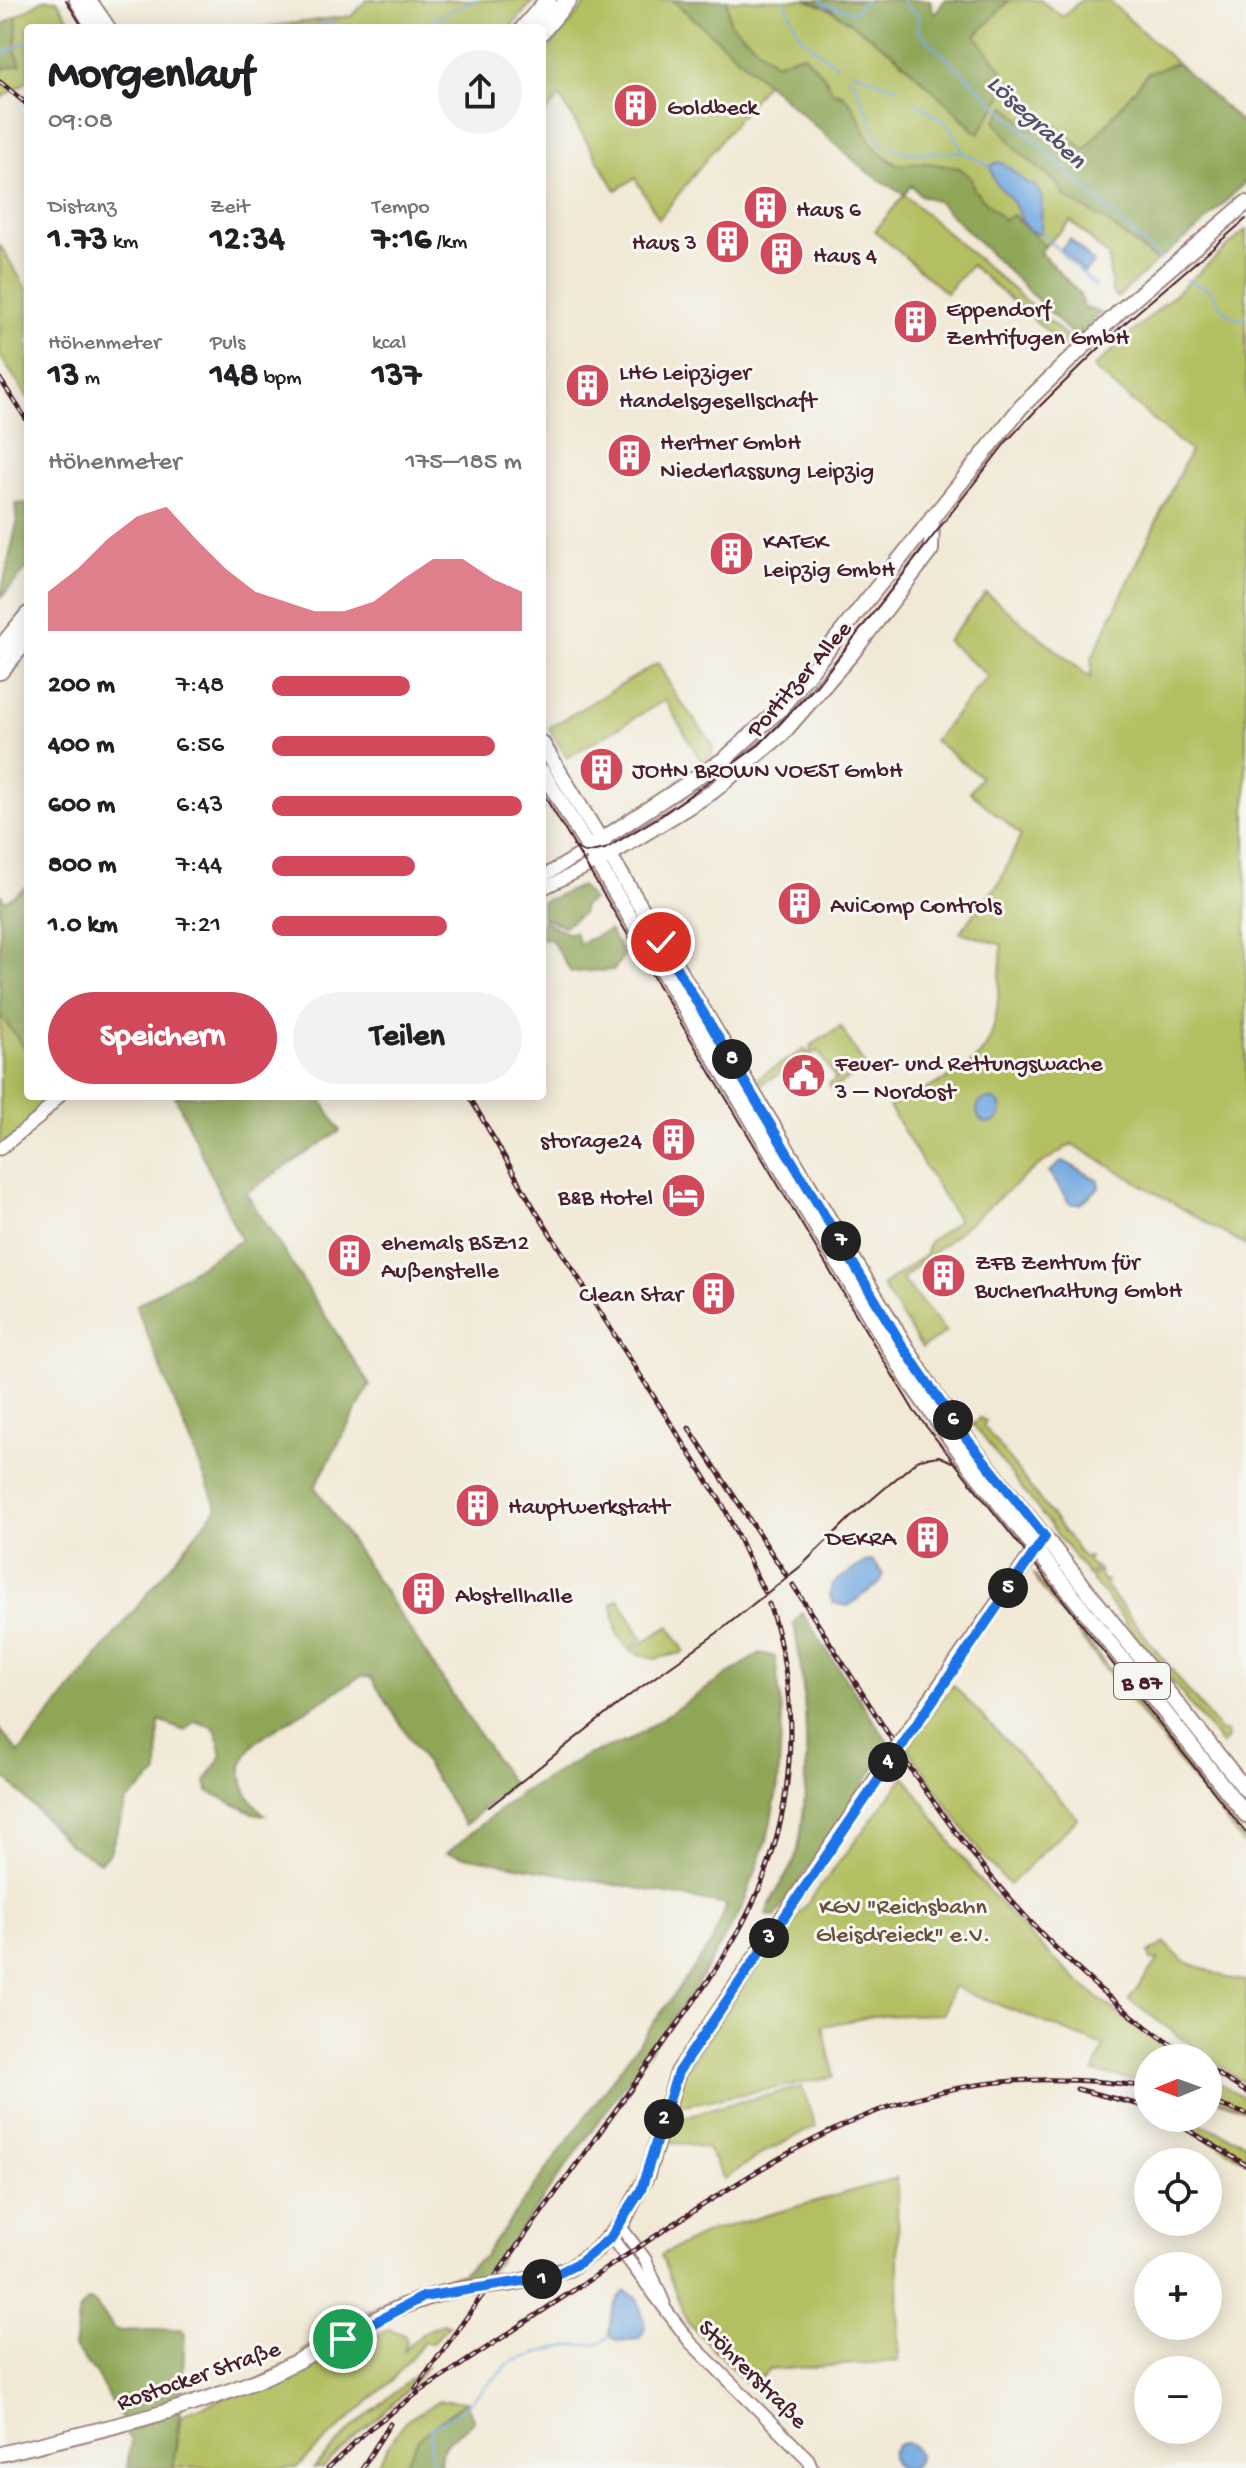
<!DOCTYPE html>
<html lang="de">
<meta charset="utf-8">
<style>
body{margin:0;font-family:"Gochi Hand",sans-serif;background:#f2f2f2;color:#202124;height:100vh;display:flex;flex-direction:column;font-size:30px;white-space:nowrap}
*{box-sizing:border-box;margin:0}
p{font-size:26px;color:#757577}
.icon{flex:none;width:44px;height:44px;fill:none;stroke:currentColor;stroke-width:2;stroke-linecap:round;stroke-linejoin:round}
.map{position:relative;flex:1;overflow:hidden}
.details{position:absolute;left:24px;top:24px;width:522px;height:1076px;display:flex;flex-direction:column;background:#fff;border-radius:8px;box-shadow:0 4px 20px #0003}
.details>*{flex:none}
.needle{width:52px;rotate:269deg}
.fabs{position:absolute;left:1134px;top:2044px;display:grid;gap:16px}
.fabs a{display:grid;place-items:center;width:88px;height:88px;border-radius:50%;background:#fff;box-shadow:0 4px 20px #0003;font-size:40px}
.pin{position:absolute;display:grid;place-items:center;width:68px;height:68px;color:#fff;margin:-34px;border:4px solid #fff;border-radius:50%;box-shadow:0 2px 8px #0007}
.km{position:absolute;width:40px;height:40px;margin:-20px;border-radius:50%;background:#222;color:#fff;font-size:22px;line-height:40px;text-align:center}
.round{display:grid;place-items:center;flex:none;width:84px;height:84px;border-radius:42px;background:#f2f2f2}
.summary{display:flex;align-items:center;justify-content:space-between;height:136px;padding:0 24px}
h1{font-size:44px;font-weight:700;line-height:60px}
.metrics{display:grid;grid-template-columns:repeat(3,1fr);gap:12px;height:136px;padding:8px 24px}
.metrics div{display:grid;align-content:center}
.metrics b{font-size:34px;font-weight:700}
.metrics small{font-size:22px;font-weight:400}
.metrics p{font-size:22px}
.chart{height:224px;padding:16px 24px}
.chart p{display:flex;justify-content:space-between}
.chart svg{width:100%;height:144px;margin-top:8px;fill:#d1495b;opacity:.7}
.cta{display:flex;gap:16px;margin-top:auto;padding:16px 24px}
.cta a{flex:1;height:92px;border-radius:48px;background:#d1495b;color:#fff;font-size:32px;font-weight:700;line-height:92px;text-align:center}
.cta a+a{background:#f2f2f2;color:#202124}
ul{padding:0 24px;list-style:none;font-size:26px}
li{display:grid;grid-template-columns:128px 96px 1fr;align-items:center;height:60px}
li i{height:20px;border-radius:10px;background:#d1495b}
.map>svg:first-child{display:block}
.green{fill:#b3bf61;stroke:#7e6f46;stroke-width:2}
.forest{fill:#8ea657;stroke:#6c6241;stroke-width:2}
.water{fill:#72a8e0;stroke:#5e6486;stroke-width:2}
.lines{fill:none;stroke-linecap:round;stroke-linejoin:round}
.stream{stroke:#72a8e0;stroke-width:2}
.minor-casing{stroke:#9e8480;stroke-width:15}
.major-casing{stroke:#9e8480;stroke-width:18}
.highway-casing{stroke:#9e8480;stroke-width:20}
.minor{stroke:#fff;stroke-width:11}
.major{stroke:#fff;stroke-width:14}
.highway{stroke:#fff;stroke-width:16}
.tram{stroke:#4a1f2b;stroke-width:2}
.rail-casing{stroke:#4a1f2b;stroke-width:5}
.rail{stroke:#f6f6f2;stroke-width:2;stroke-dasharray:6;stroke-linecap:butt}
.major-bridge-casing{stroke:#9e8480;stroke-width:18;stroke-linecap:butt}
.major-bridge{stroke:#fff;stroke-width:14}
.route-casing{stroke:#fff;stroke-width:16}
.route{stroke:#1a73e8;stroke-width:10}
.labels{text-anchor:middle;stroke-width:6;stroke-linejoin:round;paint-order:stroke}
.shield{fill:#f6f6f2;stroke:#7e6067;stroke-width:2}
.shield-label{font-size:22px;font-weight:bold;fill:#4a1f2b}
.poi-label{font-size:24px;fill:#4a1f2b;stroke:#f6f6f2;text-anchor:start}
.street-label{font-size:24px;fill:#4a1f2b;stroke:#f6f6f2}
.park-label{font-size:24px;fill:#6a4f3b;stroke:#f6f6f2}
.water-label{font-size:26px;font-style:italic;fill:#584f6a;stroke:#f6f6f2}
</style>
<div class="map">
<svg width="1246" height="2468" viewBox="0 0 1246 2468">
<rect width="100%" height="100%" fill="#f6f6f2"/>
<filter id="ink" filterUnits="userSpaceOnUse"><feTurbulence type="fractalNoise" baseFrequency=".0125" numOctaves="2"/><feDisplacementMap in="SourceGraphic" scale="16" xChannelSelector="R" yChannelSelector="G"/><feConvolveMatrix kernelMatrix="1 2 1 2 8 2 1 2 1" color-interpolation-filters="sRGB"/></filter>
<filter id="wash" filterUnits="userSpaceOnUse"><feTurbulence type="fractalNoise" baseFrequency=".006" numOctaves="4" result="noise"/><feDisplacementMap in="SourceGraphic" scale="32" xChannelSelector="R" yChannelSelector="G"/><feGaussianBlur stdDeviation="1.8" result="paint"/><feColorMatrix in="noise" values="0 0 0 0 0 0 0 0 0 0 0 0 0 0 0 0 0 1.4 0 .05"/><feComposite in="paint" operator="in"/></filter>
<g filter="url(#wash)">
<rect width="100%" height="100%" fill="#f1e9d5"/>
<path class="green" d="M43 0H57L74 28H28V81L0 99V69L20 65 16 52 17 16Z
M367 0H534L510 28H255L352 16Z
M589 0H672L767 82 659 219 635 178 616 190 560 97 542 117V57Z
M727 0C748 0 788 0 807 0 852 13 943 93 973 131L1002 70 976 36 1009 0H1040L1063 17 1081 0H1108L1177 63 1148 73 1085 151 1046 117 1016 149 1058 184 1065 197 1103 219 1157 261 1117 298 1112 292 1108 256 1071 221 1045 246 1013 216 1004 221 974 190 971 178 960 168 926 163 898 165 874 148 843 94 833 92 823 75 802 54 775 63 730 23Z
M904 195 1071 340 1064 346 971 265 946 293 875 231Z
M1246 230V1246L1072 1144 1035 1168 902 1279 946 1332 922 1348 882 1286 926 1254 929 1242 958 1221 889 1107C995 1056 995 1065 1002 945L960 932 1000 881 1021 835 970 792 981 777 934 740 988 676 947 641 986 593 1091 678 1092 658 1190 451 1093 368Z
M0 245 28 292V398L0 356Z
M658 663 676 696 713 744 712 755 702 762 665 700 567 758 549 728Z
M0 1015 28 1052V1096H59L0 1149Z
M841 1027 866 1068 832 1089 829 1084 836 1079 818 1051 760 1085 756 1079 805 1049 807 1053 812 1051 810 1046Z
M980 1418 986 1421 983 1425 1084 1558 1089 1557 1088 1562 1097 1568 1088 1575 973 1424Z
M1038 1566 1050 1574 1246 1823V1830Z
M1099 1570 1102 1580H1107L1105 1585 1221 1732 1227 1731 1228 1739 1222 1745 1090 1577Z
M1033 1573 1246 1841V1847L1040 1586Z
M619 1599 642 1639 628 1649 617 1633 612 1604Z
M669 1626 685 1652 655 1659 630 1651Z
M953 1685 1078 1818 1009 1885 981 1854 907 1747Z
M905 1776C934 1818 962 1861 996 1899 1049 1960 1112 2013 1179 2058H1148V2082L1094 2072 1104 2046 953 1987 943 2014 874 2016 823 2026 834 2077 673 2107 682 2076 742 1989Z
M1165 1943 1182 1960 1227 1978 1246 1981V2084L1129 2000 1158 1960H1151L1149 1953Z
M1208 2076 1246 2099V2110L1208 2097Z
M802 2087 816 2126 765 2152 724 2179 707 2148 662 2141 668 2122 713 2108Z
M1198 2123 1246 2143V2161L1185 2125Z
M897 2178 899 2361 769 2370 751 2387 687 2322 661 2255 708 2232Z
M443 2323 449 2325 432 2343H423L392 2380 296 2468H173L181 2416 190 2411 316 2364 390 2329 404 2335 407 2341 404 2351 423 2333Z
M428 2365C398 2406 358 2431 323 2468H314L353 2427Z
M439 2401H466L420 2437 401 2468H374L405 2421Z"/>
<path class="forest" d="M673 0H727L730 23 775 63 803 54 823 75 833 92C860 98 859 131 876 149 882 156 890 161 897 165L926 163 960 168 971 178 974 190 1004 220 1013 215C1023 227 1035 235 1045 246L1040 252 1079 293 1083 307 1101 313 1075 337 937 201 920 195 911 185 904 195 866 171Z
M807 0H930L934 14 945 0H1009L976 36 1002 70 1008 87 979 133 894 54 831 9Z
M17 16 16 52 21 65 0 69V26Z
M1177 63 1246 127V181L1201 226 1157 261 1103 219 1065 197 1058 184 1016 149 995 121 1006 106 1033 130 1046 116 1085 150 1148 73Z
M28 503V567L0 599 17 523 15 504Z
M581 886 592 900 583 906V913L564 926 542 917V902Z
M26 887 28 890V1052L0 1015V894L5 901Z
M542 920 567 933 575 932 579 944 609 930 624 955 614 970 571 972 550 938 542 939Z
M175 1096H319L340 1131 246 1193 370 1385 315 1487 512 1784 465 1825 371 1678 361 1676 257 1741C231 1767 241 1792 265 1815L252 1813 208 1791 206 1780 222 1755 215 1728 195 1721 185 1731 159 1721 158 1774 127 1801 110 1852 100 1862 70 1845 0 1772V1729L19 1753 217 1508 136 1306 241 1240Z
M802 1613 890 1745 775 1917 766 1915C772 1891 793 1872 798 1849 812 1775 807 1697 794 1623Z
M760 1653 775 1657 782 1715 778 1786 767 1840 742 1908 696 1986 485 2279 443 2287 300 2352 401 2291 460 2274 483 2257 711 1944 727 1905 447 1853 519 1794 587 1755 628 1741Z
M89 2301 95 2303 116 2331 182 2329 185 2334 182 2391 153 2412 122 2419 95 2373 74 2348 80 2309Z
M466 2401 474 2421C455 2440 440 2435 440 2468H401L420 2437Z
M180 2408 173 2468H127L131 2439 124 2432Z"/>
<path class="water" d="M998 162C1014 166 1020 183 1035 186L1042 198 1041 233C1022 234 1021 215 1013 202 1001 184 996 192 990 166Z
M1070 239 1094 263 1084 272 1061 249Z
M977 1111a12 12 0 1 1 24 0a12 12 0 1 1-24 0Z
M1063 1161 1098 1180 1099 1188 1080 1204H1070L1049 1172Z
M873 1561 883 1574 881 1582 848 1606 834 1603 830 1596 832 1584 865 1562Z
M625 2291 637 2297 646 2328 639 2339 618 2341 610 2336C608 2321 614 2302 625 2291Z
M892 2456a13 13 0 1 1 26 0a13 13 0 1 1-26 0Z"/>
<g class="lines">
<path class="stream" d="M784 0 800 36 837 66
M822 0 824 5 854 12 866 0
M903 0 905 7 918 14V31L1161 260
M304 28 330 22 348 28
M419 28 440 15 477 0
M0 55 28 41
M852 71 899 88
M848 77 854 81 881 144 910 153 963 152 990 166
M914 100 949 126 962 150
M1041 233 1095 286
M1185 279 1210 290 1225 312 1239 320 1246 317
M432 2468 430 2429 464 2408 511 2362 556 2348 599 2343 610 2336"/>
</g>
</g>
<g filter="url(#ink)">
<g class="lines">
<defs>
<path id="minor" d="M542 877 589 849
M542 889 597 862
M0 1149 39 1118 59 1096
M620 2226 645 2259 664 2303
M611 2237 690 2342 808 2459 812 2468"/>
<path id="major" d="M77 0 94 28
M89 0 108 28
M542 743 935 1395 972 1446 1246 1790
M542 771 911 1384 970 1466 1246 1815
M592 846 726 758 781 708 1021 407 1120 311 1246 203
M601 860 712 792 782 734 853 652 931 550 932 517
M901 1742 1040 1543
M514 2283 569 2269 596 2250 623 2222 647 2175 678 2072 894 1753
M0 2454C87 2433 175 2414 258 2380 325 2352 392 2299 463 2289"/>
<path id="highway" d="M524 28 548 0
M542 31 568 0
M0 649 28 615
M0 671 28 638"/>
</defs>
<use href="#minor" class="minor-casing"/>
<use href="#major" class="major-casing"/>
<use href="#highway" class="highway-casing"/>
<use href="#minor" class="minor"/>
<use href="#major" class="major"/>
<use href="#highway" class="highway"/>
<path class="tram" d="M66 0 83 28
M542 792 914 1411 1246 1833
M573 846 585 853 605 849 661 816 759 745 818 684 1007 441 1042 404 1125 323 1246 219
M489 1807 630 1695 717 1633 801 1566 850 1518 919 1459 939 1456 952 1462"/>
<defs>
<path id="rail" d="M0 82 28 105
M0 379 28 422
M469 1096 537 1213 724 1507 764 1592
M689 1428 786 1575
M793 1585 894 1743
M900 1753C979 1872 1070 1981 1192 2058
M1208 2068 1246 2092
M1077 2089 1148 2107
M1208 2101 1246 2114
M1168 2118 1246 2165
M495 2277C545 2206 598 2136 648 2065 685 2014 724 1963 751 1907 796 1814 802 1702 769 1604
M416 2388 484 2293
M328 2468 369 2429 419 2392C501 2339 581 2285 663 2231 831 2121 938 2057 1148 2087
M362 2468 390 2424"/>
</defs>
<use href="#rail" class="rail-casing"/>
<use href="#rail" class="rail"/>
<defs>
<path id="major-bridge" d="M894 1753 901 1742
M463 2289 514 2283"/>
</defs>
<use href="#major-bridge" class="major-bridge-casing"/>
<use href="#major-bridge" class="major-bridge"/>
</g>
</g>
<g class="lines" filter="url(#ink)">
<defs>
<path id="route" d="M343 2339 423 2297 553 2276 581 2262 611 2237 641 2190 678 2072 1045 1537 959 1429 905 1350 661 942"/>
</defs>
<use href="#route" class="route-casing"/>
<use href="#route" class="route"/>
</g>
<defs>
<symbol id="building-disc" viewBox="-11 -11 22 22"><circle r="9.5" fill="#d1495b" stroke="#f6f6f2"/><path d="M-4-6H4V6H1V3H-1V6H-4ZM-2.5-4.3h1.7v1.8h-1.7ZM.8-4.3h1.7v1.8H.8ZM-2.5-1h1.7V.8h-1.7ZM.8-1h1.7V.8H.8Z" fill="#fff"/></symbol>
<symbol id="civic-disc" viewBox="-11 -11 22 22"><circle r="9.5" fill="#d1495b" stroke="#f6f6f2"/><path d="M-.6-6.5H3V-4.5H.6V-3L4-1V1h2V6H-6V1h2V-1L-.6-3ZM-1.2 2.5V6h2.4V2.5Z" fill="#fff"/></symbol>
<symbol id="hotel-disc" viewBox="-11 -11 22 22"><circle r="9.5" fill="#d1495b" stroke="#f6f6f2"/><path d="M-6-4.5h1.5V1H6V5H4.5V3h-9V5H-6ZM-4 0a1.8 1.8 0 1 1 3.6 0ZM.5 0V-2.5h3Q6-2.5 6 0Z" fill="#fff"/></symbol>
</defs>
<g fill-rule="evenodd">
<use href="#building-disc" x="610" y="80" width="51" height="51"/>
<use href="#building-disc" x="740" y="182" width="51" height="51"/>
<use href="#building-disc" x="702" y="216" width="51" height="51"/>
<use href="#building-disc" x="756" y="228" width="51" height="51"/>
<use href="#building-disc" x="890" y="296" width="51" height="51"/>
<use href="#building-disc" x="562" y="360" width="51" height="51"/>
<use href="#building-disc" x="604" y="430" width="51" height="51"/>
<use href="#building-disc" x="706" y="528" width="51" height="51"/>
<use href="#building-disc" x="576" y="744" width="51" height="51"/>
<use href="#building-disc" x="774" y="878" width="51" height="51"/>
<use href="#civic-disc" x="778" y="1050" width="51" height="51"/>
<use href="#building-disc" x="648" y="1114" width="51" height="51"/>
<use href="#hotel-disc" x="658" y="1170" width="51" height="51"/>
<use href="#building-disc" x="324" y="1230" width="51" height="51"/>
<use href="#building-disc" x="918" y="1250" width="51" height="51"/>
<use href="#building-disc" x="688" y="1268" width="51" height="51"/>
<use href="#building-disc" x="452" y="1480" width="51" height="51"/>
<use href="#building-disc" x="902" y="1512" width="51" height="51"/>
<use href="#building-disc" x="398" y="1568" width="51" height="51"/>
</g>
<g class="labels">
<rect class="shield" x="1114" y="1663" width="56" height="36" rx="6"/>
<g class="shield-label">
<text x="1142" y="1689">B 87</text>
</g>
<g class="poi-label">
<text x="667" y="114">Goldbeck</text>
<text x="796" y="216">Haus 6</text>
<text x="697" y="249" text-anchor="end">Haus 3</text>
<text x="813" y="262">Haus 4</text>
<text x="946" y="316">Eppendorf<tspan x="946" dy="28">Zentrifugen GmbH</tspan></text>
<text x="619" y="379">LHG Leipziger<tspan x="619" dy="28">Handelsgesellschaft</tspan></text>
<text x="660" y="449">Hertner GmbH<tspan x="660" dy="28">Niederlassung Leipzig</tspan></text>
<text x="763" y="548">KATEK<tspan x="763" dy="28">Leipzig GmbH</tspan></text>
<text x="632" y="777">JOHN BROWN VOEST GmbH</text>
<text x="830" y="912">AviComp Controls</text>
<text x="835" y="1070">Feuer- und Rettungswache<tspan x="835" dy="28">3 – Nordost</tspan></text>
<text x="642" y="1147" text-anchor="end">storage24</text>
<text x="653" y="1204" text-anchor="end">B&amp;B Hotel</text>
<text x="381" y="1249">ehemals BSZ12<tspan x="381" dy="28">Außenstelle</tspan></text>
<text x="975" y="1269">ZFB Zentrum für<tspan x="975" dy="28">Bucherhaltung GmbH</tspan></text>
<text x="683" y="1301" text-anchor="end">Clean Star</text>
<text x="508" y="1513">Hauptwerkstatt</text>
<text x="896" y="1545" text-anchor="end">DEKRA</text>
<text x="455" y="1602">Abstellhalle</text>
</g>
<g class="street-label">
<text transform="translate(798 678) rotate(-49)" y="8">Portitzer Allee</text>
<text transform="translate(754 2373) rotate(45)" y="8">Stöhrerstraße</text>
<text transform="translate(198 2374) rotate(-19)" y="8">Rostocker Straße</text>
</g>
<g class="park-label">
<text x="903" y="1913">KGV "Reichsbahn<tspan x="903" dy="28">Gleisdreieck" e.V.</tspan></text>
</g>
<g class="water-label">
<text transform="translate(1038 120) rotate(43)" y="9">Lösegraben</text>
</g>
</g>
</svg>
<div class="fabs">
<a><svg class="needle" viewBox="-14 -14 28 28"><path d="M0-13l5 13h-10z" fill="#e53935"/><path d="M0 13l5-13h-10z" fill="#757577"/></svg></a>
<a><svg class="icon" aria-label="locate" viewBox="0 0 24 24"><circle cx="12" cy="12" r="6"/><path d="M12 2v4M12 18v4M2 12h4M18 12h4"/></svg></a>
<a>+</a>
<a>−</a>
</div>
<div class="pin" style="left:343px;top:2339px;background:#1e9e55"><svg class="icon" aria-label="arrive" viewBox="0 0 24 24"><path d="M6 21V4h12l-3 4 3 4H6"/></svg></div>
<div class="pin" style="left:661px;top:942px;background:#d93025"><svg class="icon" aria-label="check" viewBox="0 0 24 24"><path d="M5 12l5 5 9-10"/></svg></div>
<b class="km" style="left:542px;top:2279px">1</b>
<b class="km" style="left:664px;top:2119px">2</b>
<b class="km" style="left:769px;top:1938px">3</b>
<b class="km" style="left:888px;top:1762px">4</b>
<b class="km" style="left:1008px;top:1588px">5</b>
<b class="km" style="left:953px;top:1420px">6</b>
<b class="km" style="left:841px;top:1241px">7</b>
<b class="km" style="left:732px;top:1059px">8</b>
<section class="details">
<div class="summary"><div><h1>Morgenlauf</h1><p>09:08</p></div><a class="round"><svg class="icon" aria-label="share" viewBox="0 0 24 24"><path d="M12 15V3M7 8l5-5 5 5M5 13v7h14v-7"/></svg></a></div>
<div class="metrics">
<div><p>Distanz</p><b>1.73<small> km</small></b></div>
<div><p>Zeit</p><b>12:34</b></div>
<div><p>Tempo</p><b>7:16<small> /km</small></b></div>
</div>
<div class="metrics">
<div><p>Höhenmeter</p><b>13<small> m</small></b></div>
<div><p>Puls</p><b>148<small> bpm</small></b></div>
<div><p>kcal</p><b>137</b></div>
</div>
<div class="chart"><p><span>Höhenmeter</span>175–185 m</p>
<svg viewBox="0 0 160 44" preserveAspectRatio="none"><path d="M0 44V32L10 25L20 16L30 9L40 6L50 16L60 25L70 32L80 35L90 38L100 38L110 35L120 28L130 22L140 22L150 28L160 32V44z"/></svg>
</div>
<ul>
<li><b>200 m</b>7:48<i style="width:55%"></i></li>
<li><b>400 m</b>6:56<i style="width:89%"></i></li>
<li><b>600 m</b>6:43<i style="width:100%"></i></li>
<li><b>800 m</b>7:44<i style="width:57%"></i></li>
<li><b>1.0 km</b>7:21<i style="width:70%"></i></li>
</ul>
<div class="cta"><a>Speichern</a><a>Teilen</a></div>
</section>
</div>
